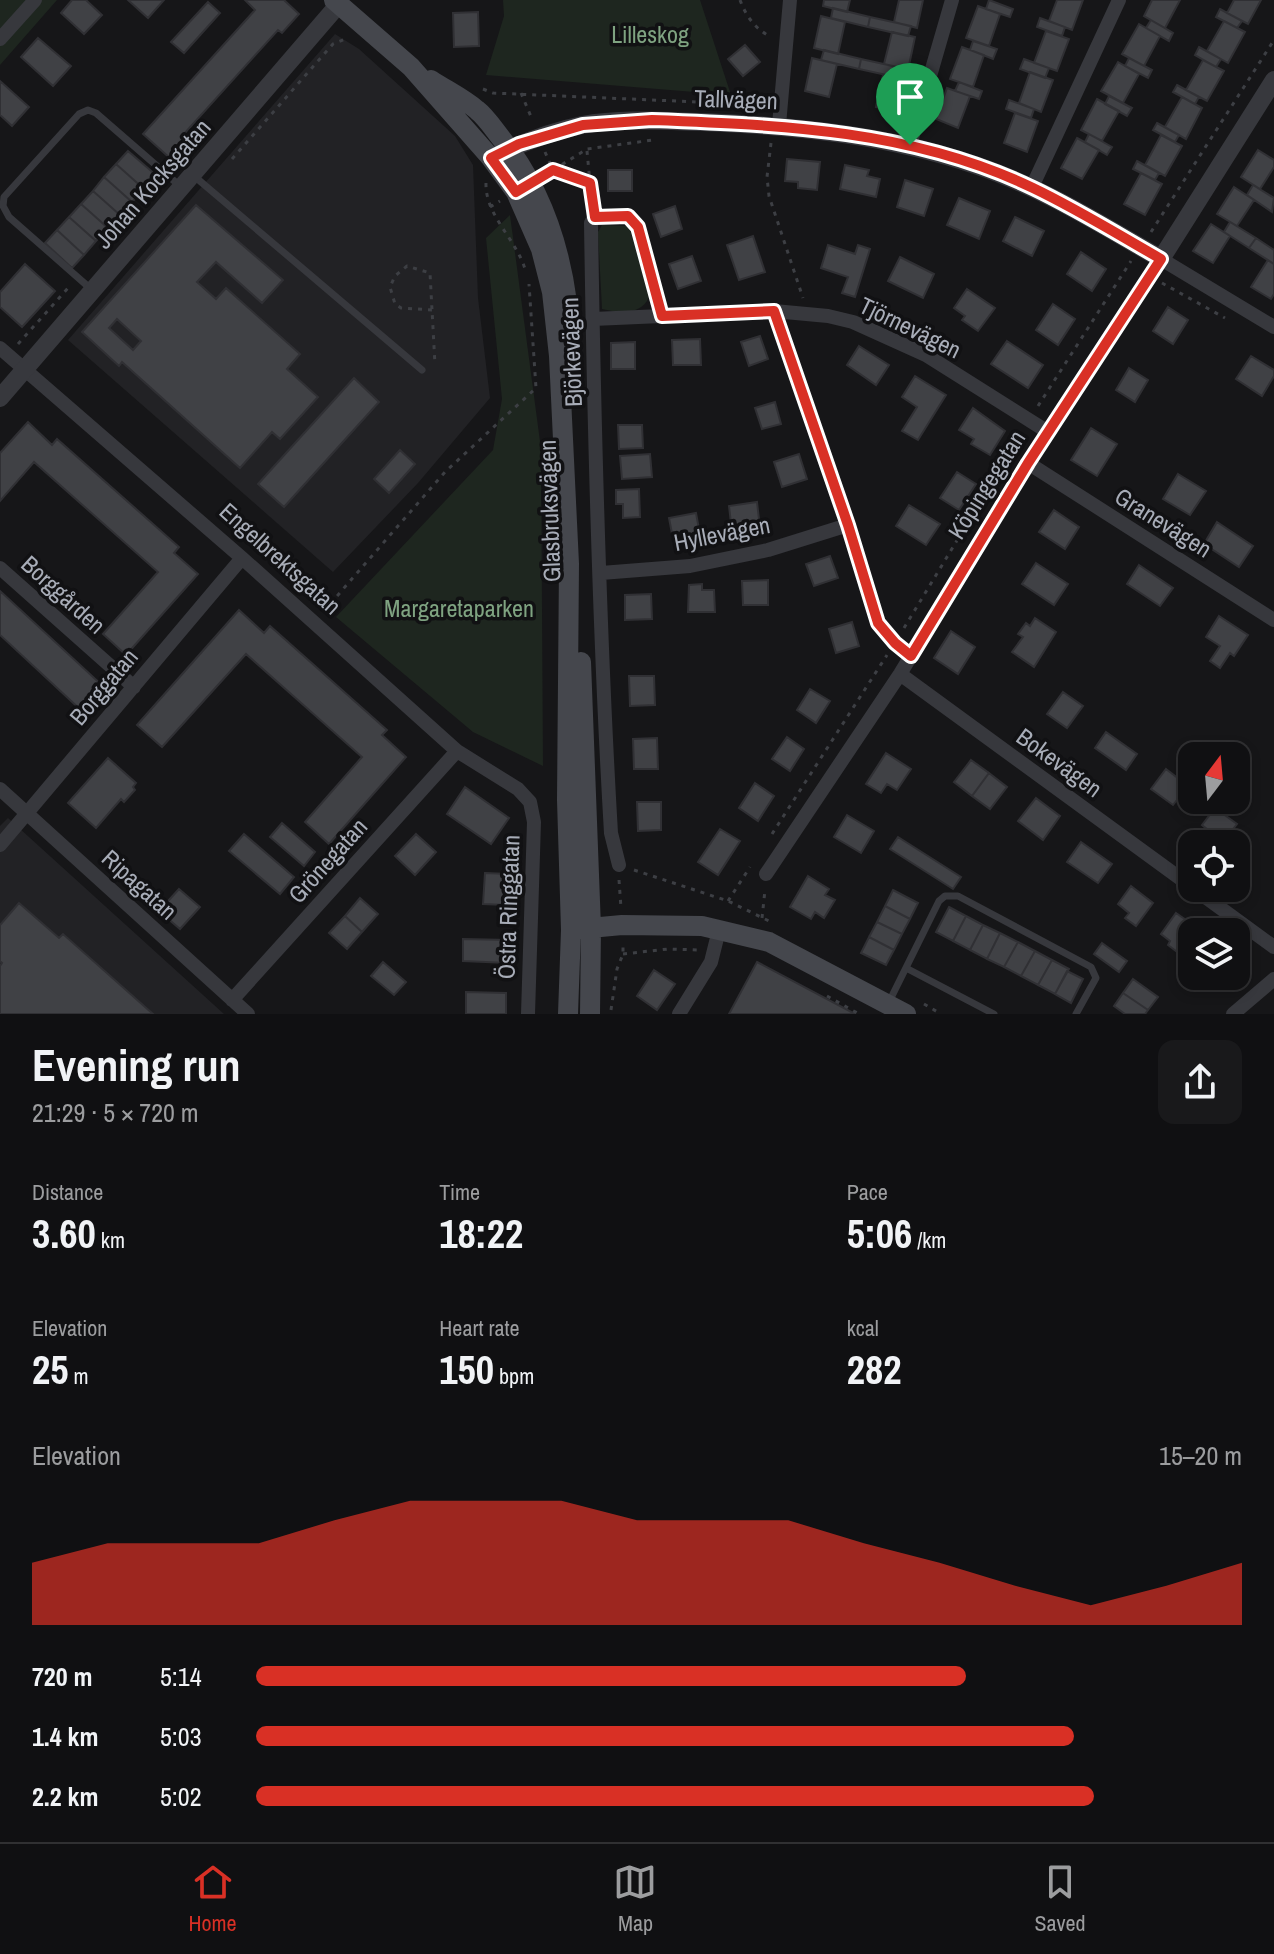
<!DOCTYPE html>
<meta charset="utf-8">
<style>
body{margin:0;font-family:"Archivo Narrow",sans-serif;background:#19191b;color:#f1f3f6;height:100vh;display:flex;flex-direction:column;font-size:30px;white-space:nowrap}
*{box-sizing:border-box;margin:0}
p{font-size:26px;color:#9c9d9f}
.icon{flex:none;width:44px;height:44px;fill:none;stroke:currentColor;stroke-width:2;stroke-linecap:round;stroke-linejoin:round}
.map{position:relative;height:1014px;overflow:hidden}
.drawer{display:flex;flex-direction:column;background:#101012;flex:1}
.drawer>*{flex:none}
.needle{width:52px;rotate:16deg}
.buttons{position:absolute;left:1178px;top:742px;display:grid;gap:16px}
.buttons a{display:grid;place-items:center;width:72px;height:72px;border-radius:16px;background:#101012;box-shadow:0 4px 12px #0003,0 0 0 2px #303032;font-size:40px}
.pin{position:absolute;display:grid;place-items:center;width:68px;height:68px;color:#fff;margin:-82px -34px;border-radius:50% 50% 50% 0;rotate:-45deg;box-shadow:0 0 8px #0007}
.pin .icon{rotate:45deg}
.round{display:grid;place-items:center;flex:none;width:84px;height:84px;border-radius:16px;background:#19191b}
.headline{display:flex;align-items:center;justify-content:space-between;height:136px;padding:0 32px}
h1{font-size:44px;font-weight:700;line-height:60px}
.stats{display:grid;grid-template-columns:repeat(3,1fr);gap:12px;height:136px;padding:8px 32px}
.stats div{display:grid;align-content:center}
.stats b{font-size:40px;font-weight:700}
.stats small{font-size:22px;font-weight:400}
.stats p{font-size:22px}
.chart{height:224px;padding:16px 32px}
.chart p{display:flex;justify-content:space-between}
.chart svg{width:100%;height:144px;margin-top:8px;fill:#d93025;opacity:.7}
ul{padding:0 32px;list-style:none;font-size:26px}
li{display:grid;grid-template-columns:128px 96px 1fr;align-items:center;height:60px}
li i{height:20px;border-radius:10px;background:#d93025}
.menu{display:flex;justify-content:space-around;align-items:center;height:112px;border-top:2px solid #303032;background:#101012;font-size:22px;color:#9c9d9f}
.menu a{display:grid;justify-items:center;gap:4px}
.menu .current{color:#d93025}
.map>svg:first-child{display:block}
.built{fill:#222225}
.green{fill:#1e261f}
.building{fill:#404145;stroke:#303034;stroke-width:2;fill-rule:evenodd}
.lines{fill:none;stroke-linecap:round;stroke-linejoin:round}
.path{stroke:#3d3f44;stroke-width:3;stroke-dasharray:4 6;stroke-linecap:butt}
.service{stroke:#37383d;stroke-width:7}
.minor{stroke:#37383d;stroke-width:14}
.tertiary{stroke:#37383d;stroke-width:18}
.secondary{stroke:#45474d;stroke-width:20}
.route-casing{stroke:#fff;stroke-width:16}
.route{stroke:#d93025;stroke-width:10}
.labels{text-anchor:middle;stroke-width:7;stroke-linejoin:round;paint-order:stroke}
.park-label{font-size:24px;fill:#7fa381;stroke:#111113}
.street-label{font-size:24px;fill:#a8adb8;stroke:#111113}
</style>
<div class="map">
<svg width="1274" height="1014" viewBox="0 0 1274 1014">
<rect width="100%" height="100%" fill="#161618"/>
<path class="built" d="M335 34 359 49 455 136 473 165 478 298 490 398 418 483 333 572 68 340Z
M8 818 224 1014H0V826Z"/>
<path class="green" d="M0 0H57L0 65Z
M503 0H700L731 95 486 75 504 16Z
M510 215 541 449 543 766 473 732 336 617 493 450 502 399 486 238Z
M602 225 629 226 649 297C641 316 618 313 602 309L598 232Z"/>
<path class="building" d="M72 0H86L102 15 84 34 61 13Z
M128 0H164L148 18Z
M245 0H284L299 14 282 33 278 30 183 135 188 140 171 159 143 134 255 10Z
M824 0H850L847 12 823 6Z
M899 0H923L917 28 894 22Z
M989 0 1013 9 1010 17 986 9Z
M1057 0H1083L1072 30 1049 21Z
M1152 0H1180L1165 28 1144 16Z
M1234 0H1261L1248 24 1227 13Z
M208 2 220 13 184 53 171 42Z
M978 6 1000 14 989 46 966 38Z
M833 8 870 17 868 27 831 18Z
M1220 9 1242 21 1237 28 1216 17Z
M478 12 479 46 454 47 453 13Z
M821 16 845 22 838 54 814 48Z
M870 17 911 26 908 36 868 27Z
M1040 18 1065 27 1062 36 1037 27Z
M1151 20 1173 33 1169 41 1146 28Z
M1224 21 1245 32 1228 63 1207 51Z
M1139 24 1160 36 1144 66 1122 54Z
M1046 31 1069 39 1057 71 1034 63Z
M892 32 915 37 908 70 884 64Z
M38 38 71 66 53 86 21 57Z
M973 41 997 49 993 59 970 50Z
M745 45 760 62 743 76 728 59Z
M962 47 984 55 973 87 950 79Z
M1199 47 1221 59 1216 67 1195 55Z
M824 50 861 59 859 69 821 60Z
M812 58 837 64 829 97 805 91Z
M1129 58 1152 70 1148 78 1125 66Z
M861 59 902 68 900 78 859 69Z
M1024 59 1049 68 1045 78 1020 69Z
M1203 60 1224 71 1207 101 1186 90Z
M1118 62 1139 74 1123 103 1101 91Z
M1030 72 1053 80 1041 112 1019 103Z
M883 75 906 80 899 112 876 107Z
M0 81 29 107 12 126 0 115Z
M959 82 982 91 979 99 955 91Z
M1177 85 1199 97 1195 104 1173 92Z
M947 88 970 96 958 128 936 119Z
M1109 96 1132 108 1127 116 1105 104Z
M1182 97 1202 108 1186 139 1165 127Z
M1097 99 1119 111 1102 141 1081 130Z
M1009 100 1034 109 1031 118 1006 109Z
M1015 113 1038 121 1027 152 1004 143Z
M1157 123 1179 135 1175 142 1153 130Z
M1089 134 1112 147 1107 155 1085 142Z
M1161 135 1182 146 1165 176 1145 165Z
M1077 138 1099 150 1082 179 1061 168Z
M1258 150 1274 160V167L1260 189 1241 177Z
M128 151 156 175 144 189 116 164Z
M787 159 820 162 817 190 798 188V182L785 181Z
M1137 161 1159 173 1155 180 1133 169Z
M116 164 144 189 132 202 104 177Z
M845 165 869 170 867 176 880 179 876 197 840 189Z
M608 170H632V191H608Z
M1141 173 1162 184 1145 215 1124 204Z
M104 177 132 202 120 215 93 191Z
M905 180 933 189 924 216 897 207Z
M1253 185 1274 198 1272 212 1247 195Z
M1234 187 1254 200 1237 226 1217 214Z
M93 191 120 215 108 228 81 204Z
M959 198 990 211 979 239 947 225Z
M81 204 108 228 96 241 69 217Z
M196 205 283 280 262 303 216 262 197 282 216 299 226 288 300 354 287 369 318 397 280 439 272 432 240 468 122 362 119 366 82 332ZM117 319 141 341 133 350 109 328Z
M675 206 682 229 661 237 653 214Z
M69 217 96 241 84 255 57 230Z
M1015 217 1044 231 1032 256 1003 241Z
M1230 222 1256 238 1249 248 1224 232Z
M1211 224 1230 236 1213 263 1193 251Z
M57 230 84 255 72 268 45 243Z
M753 236 765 272 739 280 727 245Z
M1256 238 1274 250V264L1249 248Z
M828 245 855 254 858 245 870 249 855 297 842 293 848 277 821 268Z
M1081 252 1106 269 1092 291 1067 274Z
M692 256 701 281 678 289 669 264Z
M900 257 934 274 923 298 888 281Z
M1268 260 1274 264V294L1271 299 1251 287Z
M25 264 55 291 22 327 0 307V292Z
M967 289 995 308 978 331 962 320 965 316 954 308Z
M1053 304 1075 319 1058 345 1036 330Z
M1168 307 1188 320 1173 344 1153 331Z
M760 336 768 359 749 366 741 342Z
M700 339 701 365H673L672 340Z
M1007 341 1043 365 1028 388 991 364Z
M635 342V369H611V343Z
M859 346 889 365 876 385 847 365Z
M1251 356 1274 370V376L1262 396 1236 379Z
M1129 368 1148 380 1135 402 1116 390Z
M915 376 946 395 918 440 902 431 917 407 902 397Z
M354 378 379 402 284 507 258 484Z
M775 402 781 424 762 429 755 408Z
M973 408 1005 431 990 455 971 444 974 439 959 430Z
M28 422 52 445 57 439 179 547 174 553 198 574 126 655 103 634 158 572 34 462 0 501V453Z
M618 425H642L643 448 619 449Z
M1091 428 1117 444 1097 476 1071 460Z
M400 450 415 464 389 493 374 479Z
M650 454 652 477 622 479 620 456Z
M799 454 807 479 782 487 774 462Z
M957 472 976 484 959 510 940 498Z
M1178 474 1206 491 1190 515 1163 499Z
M639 489 640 517 623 518V504H616V490Z
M757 502 760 528 732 532 729 506Z
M909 505 940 524 926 545 896 526Z
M1054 510 1079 527 1065 549 1039 532Z
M696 513 701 540 674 544 669 518Z
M1217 522 1253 546 1239 567 1204 544Z
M830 556 838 578 814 586 806 564Z
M1036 563 1068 584 1054 605 1022 584Z
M1139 565 1173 588 1160 606 1127 584Z
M768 580V605H743L742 581Z
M702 584V590H714L715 612H688L689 585Z
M0 591 105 688 83 712 0 635Z
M651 594 652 619 625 620V595Z
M239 610 264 633 270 626 387 730 382 735 406 757 329 844 305 822 362 757 246 654 162 747 137 725Z
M1219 616 1248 635 1234 656 1230 653 1220 668 1210 661 1220 646 1206 637Z
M1035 618 1056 632 1034 667 1012 652 1023 637 1018 634 1026 623 1030 626Z
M852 622 859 646 836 653 829 629Z
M951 631 975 647 958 674 934 658Z
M629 676H654L655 705 630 706Z
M810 689 830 701 816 723 797 710Z
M1063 692 1083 706 1067 728 1047 714Z
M1106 732 1137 754 1126 770 1095 748Z
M787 737 804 749 790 771 772 759Z
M657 738 658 769H634L633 739Z
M886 753 911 769 897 790 887 784 881 793 866 784Z
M108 758 136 783 133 787 135 790 124 802 121 799 96 828 68 803Z
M971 760 989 773 972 796 954 782Z
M1166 769 1188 786 1173 805 1151 789Z
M989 773 1007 787 990 809 972 796Z
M755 783 774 796 758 821 739 808Z
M465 787 509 818 491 844 447 814Z
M1036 798 1060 816 1043 840 1018 821Z
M637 802H661V830L638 831Z
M1215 808 1237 824 1223 842 1202 825Z
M847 815 874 831 861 853 834 837Z
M282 823 315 852 304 866 270 837Z
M720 829 740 841 718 875 698 862Z
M244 834 294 877 280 894 229 851Z
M416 834 436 852 415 875 395 856Z
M898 837 961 877 953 889 890 849Z
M1081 842 1112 864 1098 883 1067 862Z
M485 873 508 874 506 905 483 904Z
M808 876 829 889 825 895 835 900 824 918 815 912 811 919 790 907Z
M1131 886 1153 903 1136 926 1125 918 1129 913 1118 904Z
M179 889 200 907 180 929 159 911Z
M893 890 918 903 910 919 885 906Z
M360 898 378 914 362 932 345 916Z
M19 903 59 938 63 934 153 1014H0V966L2 963 0 961V925Z
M885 906 910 919 902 934 877 922Z
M949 907 966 916 953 941 936 932Z
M1176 913 1199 929 1192 932V938L1180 954 1168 945 1170 941 1161 934Z
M345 916 362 932 347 949 329 933Z
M966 916 983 925 970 950 953 941Z
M877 922 902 934 894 950 869 937Z
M983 925 1000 933 987 959 970 950Z
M1000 933 1018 942 1004 967 987 959Z
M869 937 894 950 886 965 861 953Z
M463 939 509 940 508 963 463 961Z
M1018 942 1035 951 1021 976 1004 967Z
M1102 943 1127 961 1119 972 1094 954Z
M1035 951 1052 960 1038 985 1021 976Z
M1052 960 1069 969 1055 994 1038 985Z
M383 962 406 982 394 995 371 976Z
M757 962 855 1014H729Z
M654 970 675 984 657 1010 637 996Z
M1067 971 1083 979 1071 1003 1055 994Z
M1133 979 1158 997 1148 1010 1123 993Z
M466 992 506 993V1014H466Z
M1123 993 1148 1010 1145 1014H1125L1114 1006Z"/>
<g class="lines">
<path class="path" d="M740 0C746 16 755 29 771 37
M483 89 493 93 766 105
M521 93 532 119
M771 143 767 177 769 196 803 298
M587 151 590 183
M545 152 553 170 590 183 593 200
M232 159 333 44 348 38
M545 175 587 149 653 140
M486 183C485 215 516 239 525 269
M490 207 500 201
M1151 232 1274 40
M1162 283 1225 318
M432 310 401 308 395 304 390 287 395 276 407 266 430 273 435 365
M18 344 69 287
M1038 406 1131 261
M324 611 445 472 536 388 529 284
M904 628 1022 433
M772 834 887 655
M634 870 728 901 769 921
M619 880 621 908
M728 901 750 867
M762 918 765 890
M623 954 668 949 699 950
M827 996 859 1014
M924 1004 941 1014
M611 1010 617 969 623 954V944"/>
<path class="service" d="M194 176 422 370
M91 289 9 217 3 206 4 197 79 114 88 110 96 113 180 186
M906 968 994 1014
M889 1002 939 901 945 896H958L1091 967 1096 978 1076 1014"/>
<path class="minor" d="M0 39 35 0
M779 125 790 0
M910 145 952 0
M1032 187 1119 0
M774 311 848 525 878 623 895 643 911 656
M593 319 774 311 828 316 853 322 926 355 1048 432
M0 348 242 558 457 751 518 789 530 802 534 822 528 1014
M1028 463 1274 620
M0 568 134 687
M601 573 690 566 768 550 848 525
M900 674 1192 887
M0 789 248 1014
M0 845 242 558
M619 865 611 833C599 630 594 426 591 223L595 217 628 216 638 227 662 316
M766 874 900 674 1028 463 1161 259 1274 327
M1193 888 1274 947
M232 1000 457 751
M679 1014 711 962 719 930
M1233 1014 1274 979"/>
<path class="tertiary" d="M497 155C524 142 553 131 582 125 621 118 664 121 703 122 797 126 888 135 978 166 1043 188 1102 225 1161 259L1274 80
M0 398 339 4"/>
<path class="secondary" d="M334 0 411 67 491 158 516 192 541 249 552 292 559 356 569 564 567 800 571 930 568 1014
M431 80C446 90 463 98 477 110 486 117 493 128 501 138 550 199 569 277 571 354
M581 662 591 928 590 1014
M579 929 622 925 702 926 769 942 906 1014"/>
</g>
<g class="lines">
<defs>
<path id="route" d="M652 120C783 125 913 130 1033 188 1077 209 1119 235 1161 259L1028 463 911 656 895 643 878 623 848 525 774 311 662 316 638 227 628 216 595 217 590 183 553 170 516 192 491 158 519 144 583 125Z"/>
</defs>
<use href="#route" class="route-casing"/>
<use href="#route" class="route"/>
</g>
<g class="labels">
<g class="park-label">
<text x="650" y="43">Lilleskog</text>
<text x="459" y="617">Margaretaparken</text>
</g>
<g class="street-label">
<text transform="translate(736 100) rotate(2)" y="8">Tallvägen</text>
<text transform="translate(153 184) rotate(-49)" y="8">Johan Kocksgatan</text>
<text transform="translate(910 328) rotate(26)" y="8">Tjörnevägen</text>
<text transform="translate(572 352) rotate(-92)" y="8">Björkevägen</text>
<text transform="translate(987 485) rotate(-58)" y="8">Köpingegatan</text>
<text transform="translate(550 511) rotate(-92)" y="8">Glasbruksvägen</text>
<text transform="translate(1163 523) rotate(32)" y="8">Granevägen</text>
<text transform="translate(722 534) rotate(-11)" y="8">Hyllevägen</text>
<text transform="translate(280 559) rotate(42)" y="8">Engelbrektsgatan</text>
<text transform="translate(63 595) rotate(42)" y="8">Borggården</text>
<text transform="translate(104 687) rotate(-50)" y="8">Borggatan</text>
<text transform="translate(1059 763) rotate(36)" y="8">Bokevägen</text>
<text transform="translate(328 861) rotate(-48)" y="8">Grönegatan</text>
<text transform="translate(139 885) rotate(42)" y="8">Ripagatan</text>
<text transform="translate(509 907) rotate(-88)" y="8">Östra Ringgatan</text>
</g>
</g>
</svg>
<div class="buttons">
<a><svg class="needle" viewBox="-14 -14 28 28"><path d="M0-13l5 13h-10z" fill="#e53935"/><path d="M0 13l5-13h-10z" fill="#9c9d9f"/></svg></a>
<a><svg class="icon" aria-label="locate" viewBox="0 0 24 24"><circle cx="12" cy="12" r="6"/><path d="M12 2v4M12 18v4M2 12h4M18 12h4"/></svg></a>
<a><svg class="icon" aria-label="layers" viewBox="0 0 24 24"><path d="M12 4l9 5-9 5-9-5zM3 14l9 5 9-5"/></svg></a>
</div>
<div class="pin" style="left:910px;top:145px;background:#1e9e55"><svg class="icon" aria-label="arrive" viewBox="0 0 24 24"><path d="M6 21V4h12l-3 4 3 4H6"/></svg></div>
</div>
<section class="drawer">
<div class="headline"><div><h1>Evening run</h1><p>21:29 · 5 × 720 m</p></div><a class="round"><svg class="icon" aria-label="share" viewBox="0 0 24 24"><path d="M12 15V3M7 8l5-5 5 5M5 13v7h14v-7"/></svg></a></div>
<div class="stats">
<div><p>Distance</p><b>3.60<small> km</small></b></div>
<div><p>Time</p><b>18:22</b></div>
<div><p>Pace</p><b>5:06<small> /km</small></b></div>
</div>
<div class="stats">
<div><p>Elevation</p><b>25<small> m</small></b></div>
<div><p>Heart rate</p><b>150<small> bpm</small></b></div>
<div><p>kcal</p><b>282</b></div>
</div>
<div class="chart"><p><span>Elevation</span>15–20 m</p>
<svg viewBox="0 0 160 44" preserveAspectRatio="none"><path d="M0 44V25L10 19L20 19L30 19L40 12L50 6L60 6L70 6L80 12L90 12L100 12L110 19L120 25L130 32L140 38L150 32L160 25V44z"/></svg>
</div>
<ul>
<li><b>720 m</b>5:14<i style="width:72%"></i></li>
<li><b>1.4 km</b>5:03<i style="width:83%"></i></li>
<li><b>2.2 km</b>5:02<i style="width:85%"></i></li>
</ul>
</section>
<nav class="menu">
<a class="current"><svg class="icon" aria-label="home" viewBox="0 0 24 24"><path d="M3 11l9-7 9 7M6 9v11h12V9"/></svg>Home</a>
<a><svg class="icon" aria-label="map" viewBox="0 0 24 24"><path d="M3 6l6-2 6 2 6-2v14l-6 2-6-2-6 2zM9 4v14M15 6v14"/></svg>Map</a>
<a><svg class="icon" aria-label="saved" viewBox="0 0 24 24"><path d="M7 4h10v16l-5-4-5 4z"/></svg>Saved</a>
</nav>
